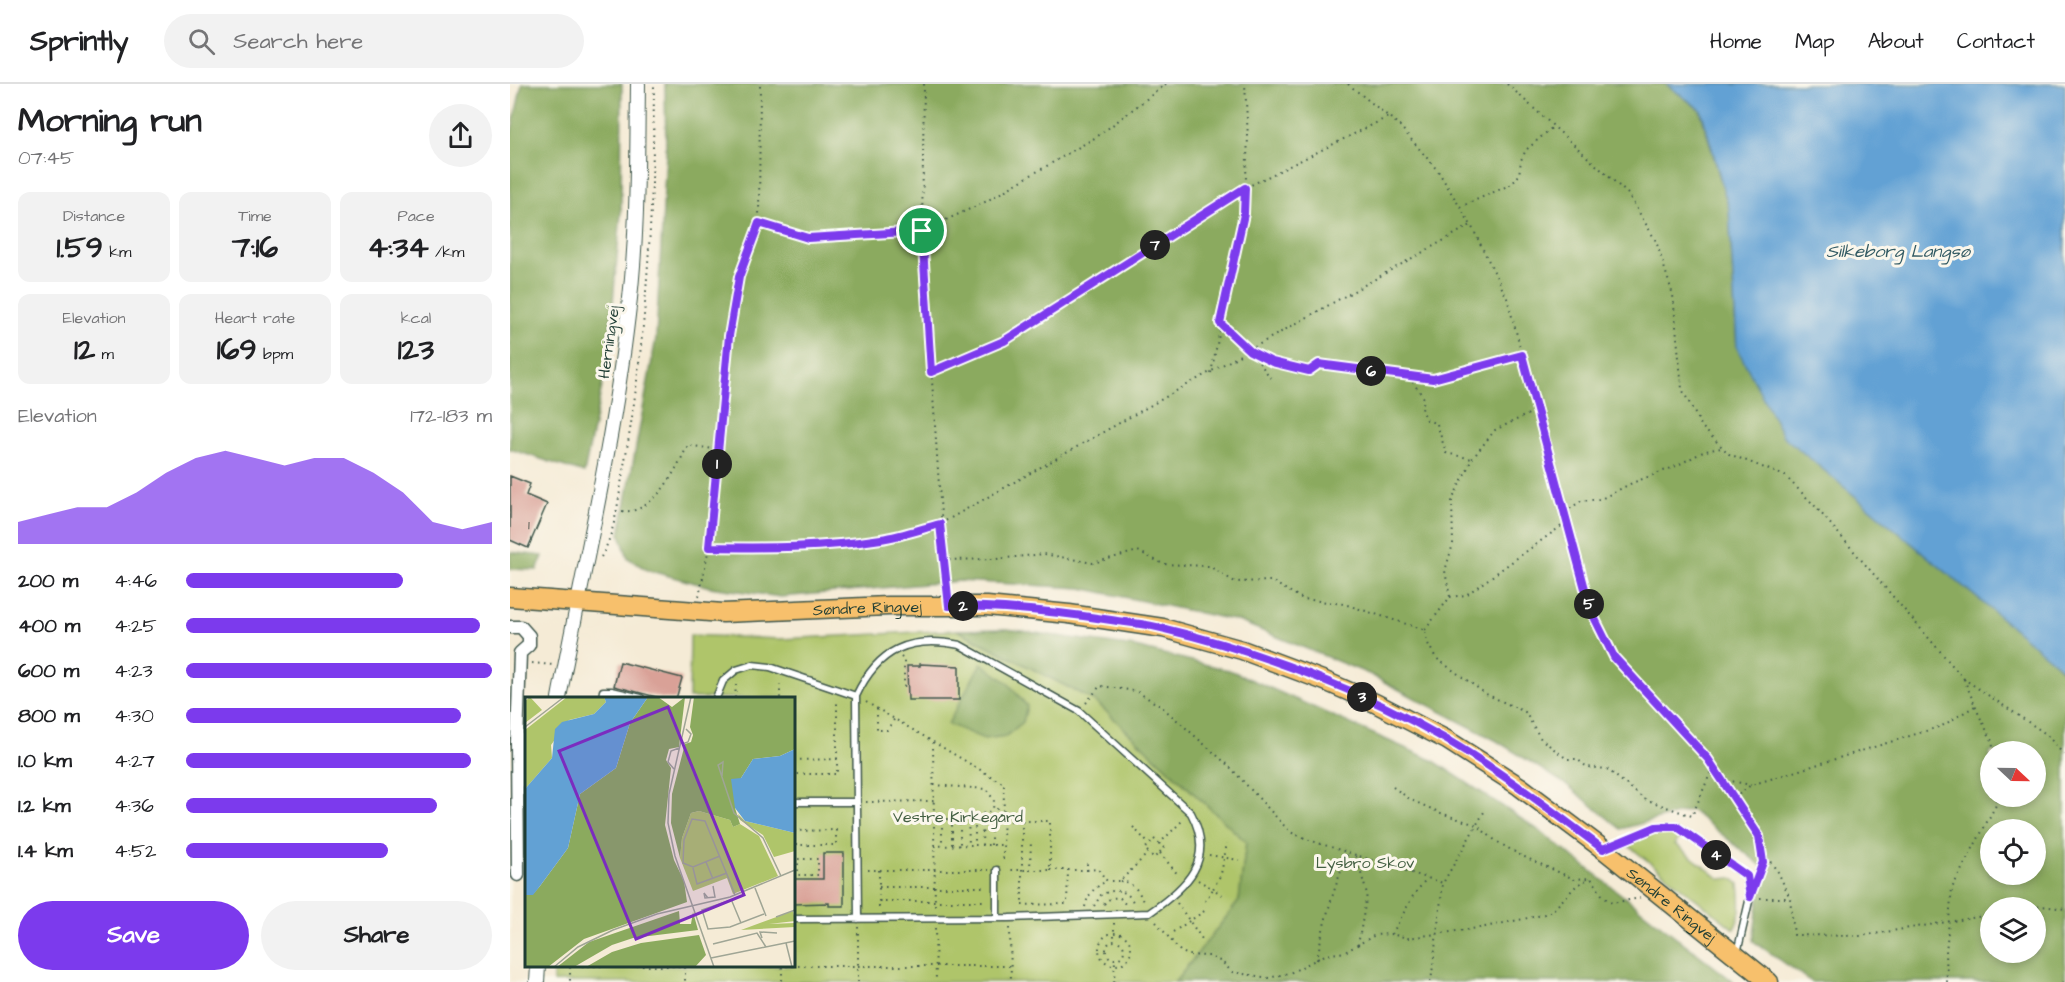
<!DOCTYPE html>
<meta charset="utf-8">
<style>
body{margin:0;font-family:"Architects Daughter",sans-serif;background:#f2f2f2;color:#202124;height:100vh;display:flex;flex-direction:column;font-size:22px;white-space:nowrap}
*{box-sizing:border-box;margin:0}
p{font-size:20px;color:#757577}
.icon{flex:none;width:33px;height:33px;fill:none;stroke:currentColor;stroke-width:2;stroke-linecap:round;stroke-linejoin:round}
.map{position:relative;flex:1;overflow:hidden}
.drawer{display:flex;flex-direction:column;background:#fff;width:510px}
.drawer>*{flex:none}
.needle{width:39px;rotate:112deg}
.buttons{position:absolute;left:1470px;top:657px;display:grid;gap:12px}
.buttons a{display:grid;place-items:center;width:66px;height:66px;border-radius:50%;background:#fff;box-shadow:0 3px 9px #0003;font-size:30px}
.pin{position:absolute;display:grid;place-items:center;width:51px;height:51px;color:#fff;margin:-26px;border:3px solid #fff;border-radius:50%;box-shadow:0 2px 6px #0007}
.km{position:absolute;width:30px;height:30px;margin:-15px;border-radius:50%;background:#222;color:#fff;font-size:16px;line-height:30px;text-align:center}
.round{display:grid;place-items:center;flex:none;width:63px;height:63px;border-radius:32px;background:#f2f2f2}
.summary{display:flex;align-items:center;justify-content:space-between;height:102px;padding:0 18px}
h1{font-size:33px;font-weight:800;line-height:45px}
.metrics{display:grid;grid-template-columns:repeat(3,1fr);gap:9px;height:102px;padding:6px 18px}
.metrics div{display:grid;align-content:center;border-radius:12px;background:#f2f2f2;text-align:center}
.metrics b{font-size:30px;font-weight:800}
.metrics small{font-size:16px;font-weight:400}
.metrics p{font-size:16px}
.chart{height:168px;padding:12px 18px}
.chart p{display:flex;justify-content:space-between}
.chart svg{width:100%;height:108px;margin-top:6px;fill:#7c3aed;opacity:.7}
.button{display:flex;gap:12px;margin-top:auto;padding:12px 18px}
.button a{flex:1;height:69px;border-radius:36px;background:#7c3aed;color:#fff;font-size:24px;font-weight:800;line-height:69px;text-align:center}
.button a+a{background:#f2f2f2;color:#202124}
ul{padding:0 18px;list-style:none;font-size:20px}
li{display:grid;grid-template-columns:96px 72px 1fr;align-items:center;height:45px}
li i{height:15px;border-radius:8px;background:#7c3aed}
header{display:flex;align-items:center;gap:36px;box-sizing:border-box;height:84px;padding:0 30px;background:#fff;border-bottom:2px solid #e0e0e0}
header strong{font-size:28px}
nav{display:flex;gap:33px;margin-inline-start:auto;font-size:21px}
.search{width:420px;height:54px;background:#f2f2f2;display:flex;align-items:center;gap:15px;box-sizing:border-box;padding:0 21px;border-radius:33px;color:#757577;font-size:22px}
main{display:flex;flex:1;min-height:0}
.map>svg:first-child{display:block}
.green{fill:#afc56a;stroke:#67814f;stroke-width:1.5}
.forest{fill:#8baa5e;stroke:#557449;stroke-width:1.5;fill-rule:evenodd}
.water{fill:#62a1d4;stroke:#406f84;stroke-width:1.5}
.building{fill:#d9a197}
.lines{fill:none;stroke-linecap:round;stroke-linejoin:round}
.service-casing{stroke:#3f574c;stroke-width:9}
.minor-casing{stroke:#3f574c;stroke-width:15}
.tertiary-casing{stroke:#3f574c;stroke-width:16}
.primary-casing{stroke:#3f574c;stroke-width:21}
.path{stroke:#3f574c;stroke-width:2;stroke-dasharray:1.5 4.5;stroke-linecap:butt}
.service{stroke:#fff;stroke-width:6}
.minor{stroke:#fff;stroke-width:12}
.tertiary{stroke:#fff;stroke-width:14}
.primary{stroke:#f7c06c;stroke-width:18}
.route-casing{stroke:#fff;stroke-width:12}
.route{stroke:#7c3aed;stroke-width:8}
.labels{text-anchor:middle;stroke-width:6;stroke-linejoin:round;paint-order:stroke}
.number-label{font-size:14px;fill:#4e564d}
.street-label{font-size:16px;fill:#1f3d34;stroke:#fbf7ec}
.park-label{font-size:16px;fill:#435f42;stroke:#fbf7ec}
.water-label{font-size:18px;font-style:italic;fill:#335b64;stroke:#fbf7ec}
.inset-road{fill:none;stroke:#9fa595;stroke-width:1.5}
.view{fill:#7b2cbf;fill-opacity:0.15;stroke:#7b2cbf;stroke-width:3}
.inset-edge{fill:none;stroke:#1f3d34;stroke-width:3}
</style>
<header>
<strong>Sprintly</strong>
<div class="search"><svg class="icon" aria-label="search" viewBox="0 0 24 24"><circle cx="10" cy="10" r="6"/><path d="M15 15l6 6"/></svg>Search here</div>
<nav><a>Home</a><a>Map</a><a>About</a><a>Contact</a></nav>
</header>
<main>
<section class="drawer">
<div class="summary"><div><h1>Morning run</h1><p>07:45</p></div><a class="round"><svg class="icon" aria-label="share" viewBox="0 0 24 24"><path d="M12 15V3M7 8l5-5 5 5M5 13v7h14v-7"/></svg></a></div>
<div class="metrics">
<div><p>Distance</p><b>1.59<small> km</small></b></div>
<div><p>Time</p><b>7:16</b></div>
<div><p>Pace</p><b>4:34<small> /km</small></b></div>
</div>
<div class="metrics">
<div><p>Elevation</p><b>12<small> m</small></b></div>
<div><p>Heart rate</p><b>169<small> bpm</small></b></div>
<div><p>kcal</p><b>123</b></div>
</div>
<div class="chart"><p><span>Elevation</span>172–183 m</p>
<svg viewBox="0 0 160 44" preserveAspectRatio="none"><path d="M0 44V35L10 32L20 29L30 29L40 23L50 15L60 9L70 6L80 9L90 12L100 9L110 9L120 15L130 23L140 35L150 38L160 35V44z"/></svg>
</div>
<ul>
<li><b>200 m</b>4:46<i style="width:71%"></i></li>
<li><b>400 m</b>4:25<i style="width:96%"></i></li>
<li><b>600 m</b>4:23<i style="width:100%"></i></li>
<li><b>800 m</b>4:30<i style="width:90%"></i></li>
<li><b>1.0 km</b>4:27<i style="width:93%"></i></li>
<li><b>1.2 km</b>4:36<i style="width:82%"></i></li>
<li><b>1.4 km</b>4:52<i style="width:66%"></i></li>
</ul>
<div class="button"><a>Save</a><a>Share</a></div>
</section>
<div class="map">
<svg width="1555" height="898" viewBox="0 0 1555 898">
<rect width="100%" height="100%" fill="#fbf7ec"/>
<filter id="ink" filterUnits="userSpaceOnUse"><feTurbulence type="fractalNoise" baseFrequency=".0167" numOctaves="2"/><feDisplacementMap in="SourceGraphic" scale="12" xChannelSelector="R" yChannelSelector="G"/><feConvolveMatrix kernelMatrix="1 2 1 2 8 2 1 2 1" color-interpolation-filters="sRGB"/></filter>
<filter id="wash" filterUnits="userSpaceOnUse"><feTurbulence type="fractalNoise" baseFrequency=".008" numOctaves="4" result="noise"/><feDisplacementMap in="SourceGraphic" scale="24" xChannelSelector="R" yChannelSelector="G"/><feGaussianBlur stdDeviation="1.35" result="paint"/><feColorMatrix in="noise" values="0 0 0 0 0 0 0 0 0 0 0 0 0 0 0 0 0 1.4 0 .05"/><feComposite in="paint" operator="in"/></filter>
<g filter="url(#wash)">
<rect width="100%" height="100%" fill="#f5ebd6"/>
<path class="green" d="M447 546 585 617 736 758 729 817 665 898H43V882H284V614H179L180 551 271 555Z
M1151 747 1160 748 1169 754 1165 760 1210 795 1222 794 1229 800C1231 816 1232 831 1224 845L1119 762 1120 759Z"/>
<path class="forest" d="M12 0H112L111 129 98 273 74 389 0 365V54Z
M155 0H1156L1190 26 1219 125 1227 264 1555 589V898H1302L1243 857 1253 783 1181 726 1111 745 1057 701 987 657 859 590 728 537 571 504 449 497 271 513 200 503 137 486 118 474 110 450 146 254 156 69ZM1480 668H1526V712H1480ZM1480 746H1526V790H1480ZM1480 824H1526V868H1480Z
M0 468 33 472 27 486 0 485Z
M497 545 625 563 722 587 924 677 1027 745 1224 898H665L729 817 736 758 585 617 447 546Z
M471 579 498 599 517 622 513 638 496 652 474 655 438 640Z"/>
<path class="water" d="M1156 0H1555V589L1551 584 1273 352 1227 264 1219 125 1191 26Z"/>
<g id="blocks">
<path class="building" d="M0 392 20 400 16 411 37 420 18 464 0 456Z
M110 578 172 594 166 615H154L104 602Z
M410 580 449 582V616H398L397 582H410Z
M313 769H334V822H319V819L284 820V795H313Z"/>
</g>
</g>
<g filter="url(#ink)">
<use href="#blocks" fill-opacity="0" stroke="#3f574c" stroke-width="1.5"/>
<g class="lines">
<defs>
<path id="service" d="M92 614 93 607H102L131 614
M206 614 213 597 226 586 242 581 260 583 346 612
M284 718H347
M1097 764 1146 743 1166 742 1237 792 1240 813 1227 869
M487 834V786
M284 835 499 834 639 829C677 803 706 776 681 729L569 627 450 561C400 551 368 565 346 612L348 835"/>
<path id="minor" d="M0 543H11L19 552V561L10 569 7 658 8 791"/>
<path id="tertiary" d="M49 614C73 487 103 360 118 231 128 154 127 77 128 0
M27 898 28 882"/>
<g id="primary">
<path id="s1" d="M0 513 213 529 378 522H477L559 530 653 544 732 566 815 597 865 619 937 656 1009 702 1093 765 1259 898"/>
</g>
</defs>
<use href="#service" class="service-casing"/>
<use href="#minor" class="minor-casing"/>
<use href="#tertiary" class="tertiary-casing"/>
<use href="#primary" class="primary-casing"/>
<path class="path" d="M414 0 412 147 434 476
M838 0 889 41 928 87 961 141 997 214 1081 527 1104 573 1198 675 1249 752 1253 778 1248 792
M997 0 1118 110 1146 157 1163 211 1172 305 1192 343 1219 370 1275 392 1304 421 1454 595 1536 650 1555 672
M950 123 1002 100 1009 91 1011 76 1016 66 1044 42
M249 139 298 154 412 147 475 118 588 52 656 0
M710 239 740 267 762 278 799 287 809 280 923 295 1012 271
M742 269 763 297
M421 288 493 257 735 104 878 33
M701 289 734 130 738 54 735 0
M899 293 914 314 912 326 917 336 927 340 936 369 962 375
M106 427C112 427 119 428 125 426 151 418 167 383 178 361L209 366
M1055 428 1071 417 1091 415 1122 399 1164 383 1195 367 1211 364
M199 463C257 464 314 464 371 455 391 452 411 445 430 440L961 141
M91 473C107 445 109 408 115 376 137 252 143 126 144 0
M437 507 434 476 486 475 534 470 583 479 628 467 653 480 699 482 725 498 761 497 793 515 834 520 915 546 917 558 926 574 976 610 1015 628 1031 655 1057 675H1067L1077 683 1097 685 1134 715 1182 732 1203 683
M189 513 201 453 219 252 229 193 249 139 250 0
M940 513 956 511 1057 438
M915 546 940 513 935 487 943 460 942 416 962 375 985 346 1027 326
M391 573 394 576V602L398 601
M22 579 43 581
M1454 595 1469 631 1482 657 1484 668
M225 614 226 601
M270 614V596
M356 618 494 700 493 777
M576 619 590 602 626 607 652 623 719 682 780 748 802 757 933 799
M367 625V646H377L385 634
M423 658 425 826
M327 675V615
M284 676 327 675V690H284
M1211 695 1241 701
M424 701 476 705 484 716 483 725H493
M883 703 901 716 931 729 966 741 986 757 1010 771 1064 795 1080 794C1090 802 1086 809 1102 819L1130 814
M1224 714 1241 701 1432 642 1465 622
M356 718 424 717
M465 731V761H492
M458 732 459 761
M450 734V761
M442 735V761
M425 737 477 729 483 725
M432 737V761
M494 737H540V786H497
M512 737V821L557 820 558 786
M623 743 639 760
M284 747 326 746V761H284
M644 755 654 764 644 774 635 765Z
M649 760 673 736
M472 761 473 730
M481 761V726
M424 762 465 761
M1253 768 1268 788 1280 814 1284 851 1351 852 1480 831
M650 769 669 792
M699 771 729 776
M846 772 857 810 848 861
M288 775H308V791H288Z
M358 786H479
M369 786V825
M520 786 521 756
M540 786H577V776
M577 786 588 785 597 797H610L638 769
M688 796 703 805 711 790 717 759
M610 797C622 798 630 807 633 818
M369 803H477
M1250 814H1280
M369 817H478
M695 817 703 805 714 812
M667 819 692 855
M594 820C599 814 603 813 610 814L616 821
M584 822 591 811C604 804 618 805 624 820
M575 823C578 809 585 803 597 797
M1522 824 1531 822 1555 825
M646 838 670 867 678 871 699 872 712 878 722 888 759 894 782 888 815 871 835 868 865 851 880 850 898 854 975 843 1032 831 1042 827 1067 801 1080 794
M604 839V857
M348 843V898
M425 844 426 898
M500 844 501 898
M663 848 696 826
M589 865a16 16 0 1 1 32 0a16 16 0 1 1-32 0Z
M882 850 903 812 917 794
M596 866a9 9 0 1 1 18 0a9 9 0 1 1-18 0Z
M807 876C813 839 824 804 838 769
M60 882H501
M60 883V898
M175 883V898
M272 883V898
M604 898 605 876
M921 898 933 799 974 728
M1437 898 1436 868 1442 804 1486 721 1487 712
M1552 898 1555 896"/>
<use href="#service" class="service"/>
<use href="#minor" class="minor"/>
<use href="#tertiary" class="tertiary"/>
<use href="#primary" class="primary"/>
</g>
</g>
<g class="lines" filter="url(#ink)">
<defs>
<path id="route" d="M735 104 734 130 710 239 740 267 762 278 799 287 809 280 923 295 1012 271 1081 527 1104 573 1198 675 1249 752 1253 778 1240 813 1237 792 1166 742 1146 743 1093 765C1042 727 992 688 937 656 851 606 752 568 655 545 638 540 619 539 601 536 547 528 493 522 439 522L430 440C411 445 391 452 371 455 314 464 257 464 199 463L219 252 229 193 249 139 298 154 412 147 421 288 494 257Z"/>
</defs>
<use href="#route" class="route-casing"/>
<use href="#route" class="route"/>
</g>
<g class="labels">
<g class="number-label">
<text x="19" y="445">1</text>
</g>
<g class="street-label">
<text transform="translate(98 258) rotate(-82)" y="6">Herningvej</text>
<text dy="6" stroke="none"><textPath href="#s1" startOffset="358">Søndre Ringvej</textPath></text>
<text dy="6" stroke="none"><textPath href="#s1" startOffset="1240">Søndre Ringvej</textPath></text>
</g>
<g class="park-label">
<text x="448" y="738">Vestre Kirkegård</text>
<text x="855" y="784">Lysbro Skov</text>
</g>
<g class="water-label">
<text x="1388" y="173">Silkeborg Langsø</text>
</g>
</g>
<g transform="translate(15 613)">
<rect width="270" height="270" fill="#f5ebd6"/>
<path d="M5 0 17 13 0 26V4ZM42 0H79L81 5 69 17 44 23 26 48 27 61 0 92V33ZM174 114 205 123 208 130 215 127 234 139 253 179 208 197 202 181 168 194 155 161 157 141 166 116ZM213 117 220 124 270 136V154L249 160 238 138 215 123ZM268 214 270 224 244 227 270 226V230L216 233Z" fill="#afc56a"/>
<path d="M123 0H133L147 10 160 0 154 50 144 52 141 63 146 71 140 128 149 163 159 184 162 205 59 242 23 270H0V198L8 197 15 189 43 151 55 97 91 71 105 26ZM169 0H270V52L255 59 228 62 216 81 210 111 215 127 208 130 205 123 174 114 166 116 157 141 155 161 146 126 147 97 160 47 166 45 168 38 165 30ZM154 214 155 227H166L168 215 173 233 108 241 87 248 49 270H32L64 245ZM174 238 181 258 170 270H61L87 255 116 246Z" fill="#8baa5e"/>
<path d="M79 0H123L105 26 91 71 55 97 43 151 15 189 8 198H0V92L27 61 30 32 37 25 69 17 81 5ZM270 52V136L220 124 210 111 206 82 216 81 228 62 255 59Z" fill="#62a1d4"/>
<path class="inset-road" d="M166 0 144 97 143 126 150 159 189 270M0 30 39 0M157 47 163 45 166 37 161 32M149 72 143 65 146 54 154 51M197 79 198 65 193 68 209 116 238 141 256 179M195 159 168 170 158 166 159 143 167 122 180 124 187 141 203 180 210 198M181 165 188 182M168 171 172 187 202 176M230 191 241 219M183 201 179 196 180 201 190 200 188 189M206 202 216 226M206 203 177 213 183 232 205 230 239 217M251 220 270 213M237 241 235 235 252 236M261 246 267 270M188 247 232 236 241 250M186 261 270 244M29 270 53 250 88 233 132 217 205 200 270 173"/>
<path class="view" d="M143 10 219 198 111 242 34 54Z"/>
<rect width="270" height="270" class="inset-edge"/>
</g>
</svg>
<div class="buttons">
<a><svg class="needle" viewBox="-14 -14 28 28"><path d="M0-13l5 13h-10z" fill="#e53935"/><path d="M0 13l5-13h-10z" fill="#757577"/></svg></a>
<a><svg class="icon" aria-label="locate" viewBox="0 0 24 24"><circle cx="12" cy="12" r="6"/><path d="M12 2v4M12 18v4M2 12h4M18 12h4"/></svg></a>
<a><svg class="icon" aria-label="layers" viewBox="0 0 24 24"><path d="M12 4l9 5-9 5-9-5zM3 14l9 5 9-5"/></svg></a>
</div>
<div class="pin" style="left:412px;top:147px;background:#1e9e55"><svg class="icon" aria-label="arrive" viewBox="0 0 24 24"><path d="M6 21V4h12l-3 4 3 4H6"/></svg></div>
<b class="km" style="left:207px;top:380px">1</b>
<b class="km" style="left:453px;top:522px">2</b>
<b class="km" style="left:852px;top:613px">3</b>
<b class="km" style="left:1206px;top:771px">4</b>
<b class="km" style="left:1079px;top:520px">5</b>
<b class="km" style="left:861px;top:287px">6</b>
<b class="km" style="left:645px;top:161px">7</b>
</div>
</main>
